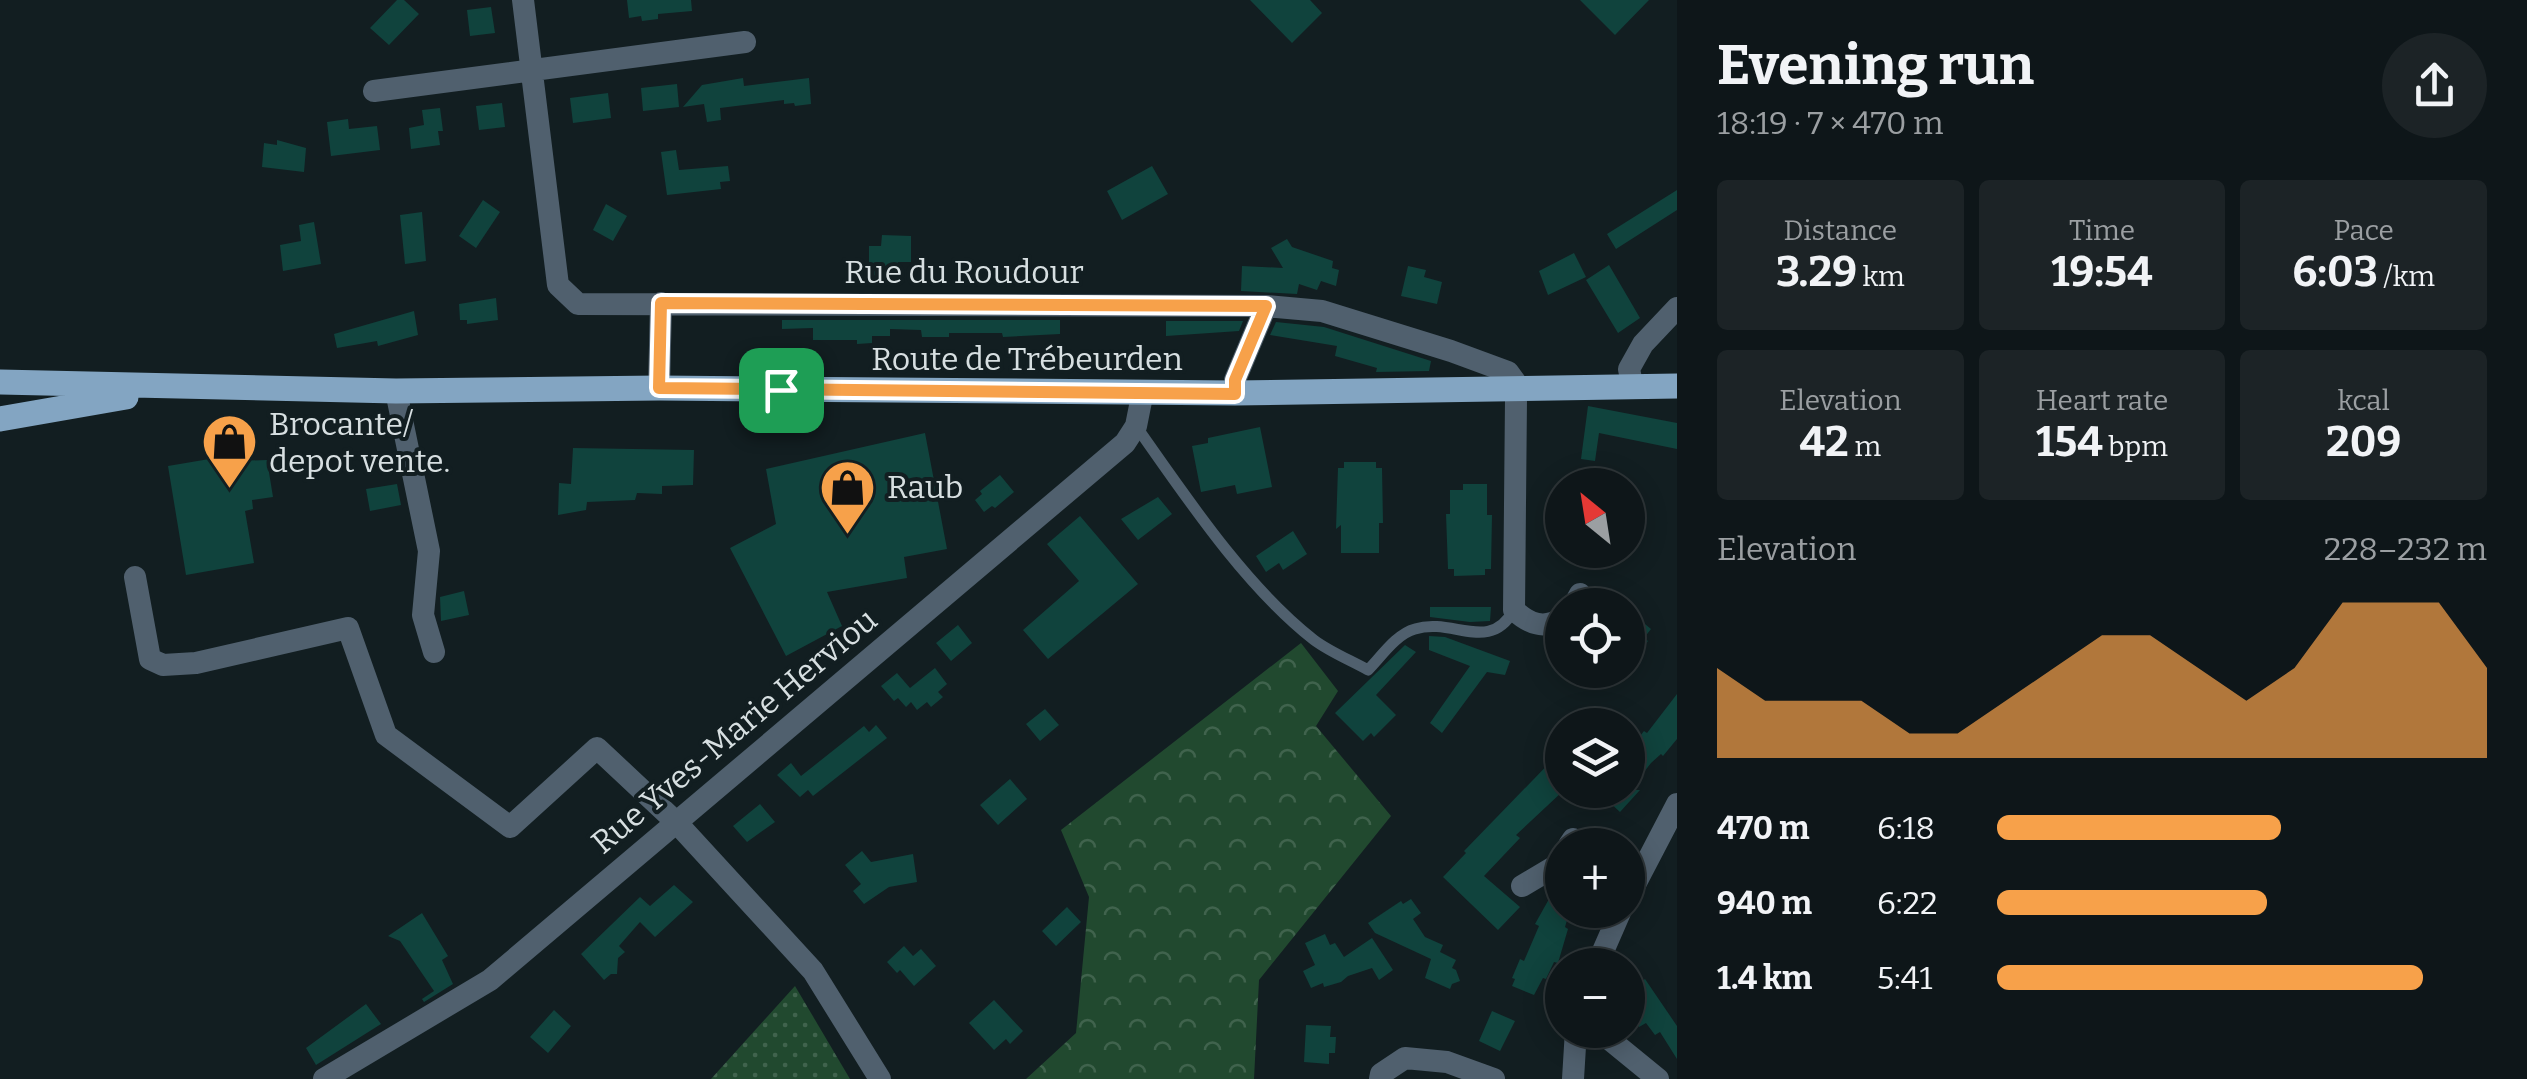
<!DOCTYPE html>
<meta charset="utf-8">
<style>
body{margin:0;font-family:Bitter,serif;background:#1c2326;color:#f1f3f6;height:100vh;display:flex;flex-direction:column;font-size:38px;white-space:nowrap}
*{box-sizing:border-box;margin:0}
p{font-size:32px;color:#9b9fa2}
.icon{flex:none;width:55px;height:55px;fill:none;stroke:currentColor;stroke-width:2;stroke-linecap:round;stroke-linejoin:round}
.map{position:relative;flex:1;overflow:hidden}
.sheet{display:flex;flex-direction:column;background:#0e1619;width:850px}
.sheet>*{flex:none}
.needle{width:65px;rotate:330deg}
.buttons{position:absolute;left:1545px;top:468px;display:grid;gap:20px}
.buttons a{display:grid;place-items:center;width:100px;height:100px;border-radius:50%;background:#0e1619;box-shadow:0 5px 25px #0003,0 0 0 2px #2e3538;font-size:50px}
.pin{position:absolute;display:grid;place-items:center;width:85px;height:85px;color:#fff;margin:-42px;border-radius:20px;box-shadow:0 5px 15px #0006}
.round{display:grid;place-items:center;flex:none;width:105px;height:105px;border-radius:52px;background:#1c2326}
.summary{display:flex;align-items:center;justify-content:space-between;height:170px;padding:0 40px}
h1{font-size:55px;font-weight:700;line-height:75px}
.figures{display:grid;grid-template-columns:repeat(3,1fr);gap:15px;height:170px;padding:10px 40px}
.figures div{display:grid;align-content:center;border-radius:10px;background:#1c2326;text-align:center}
.figures b{font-size:42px;font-weight:700}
.figures small{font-size:28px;font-weight:400}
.figures p{font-size:28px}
.chart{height:280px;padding:20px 40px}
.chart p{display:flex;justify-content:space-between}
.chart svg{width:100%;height:180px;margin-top:10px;fill:#f7a14a;opacity:.7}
ul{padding:0 40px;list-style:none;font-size:32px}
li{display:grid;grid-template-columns:160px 120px 1fr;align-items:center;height:75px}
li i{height:25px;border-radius:12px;background:#f7a14a}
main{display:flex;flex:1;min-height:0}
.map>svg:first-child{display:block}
.grass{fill:url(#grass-dots)}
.forest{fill:url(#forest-crowns)}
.building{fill:#10433d}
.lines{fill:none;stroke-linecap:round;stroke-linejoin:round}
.service{stroke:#50606e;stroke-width:11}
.minor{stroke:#50606e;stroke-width:22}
.primary{stroke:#83a5c2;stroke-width:25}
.route-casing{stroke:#fff;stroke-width:20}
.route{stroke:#f7a14a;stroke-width:12}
.labels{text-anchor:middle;stroke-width:8;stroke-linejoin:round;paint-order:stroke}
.street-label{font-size:32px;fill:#d7dfe1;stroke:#121e21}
.poi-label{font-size:32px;fill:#d7dfe1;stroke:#121e21;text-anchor:start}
</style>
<main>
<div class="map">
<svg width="1677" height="1079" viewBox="0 0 1677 1079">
<defs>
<pattern id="grass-dots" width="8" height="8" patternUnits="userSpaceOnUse" patternTransform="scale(2.5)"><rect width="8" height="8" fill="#21492f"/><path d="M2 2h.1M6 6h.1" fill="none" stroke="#40634d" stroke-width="1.8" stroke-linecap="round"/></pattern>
<pattern id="forest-crowns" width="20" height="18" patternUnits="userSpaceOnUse" patternTransform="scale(2.5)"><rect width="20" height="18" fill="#21492f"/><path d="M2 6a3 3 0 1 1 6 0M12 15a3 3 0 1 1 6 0" fill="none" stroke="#40634d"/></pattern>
</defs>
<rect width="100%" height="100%" fill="#121e21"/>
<path class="grass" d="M795 986 850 1079H711Z"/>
<path class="forest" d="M1301 643 1338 691 1316 726 1391 816 1259 980 1254 1079H1026L1076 1033 1089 897 1061 830Z"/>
<path class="building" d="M397 0H404L419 14 389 45 370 28Z
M627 0H691L692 11 658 14V19L642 21 641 16 629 18Z
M1250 0H1310L1322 13 1292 43Z
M1580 0H1649L1615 35Z
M491 7 495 33 470 36 467 10Z
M743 78 744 86 809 78 811 104 795 106 794 103 784 104V100L720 108 721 120 707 122 704 104 683 107 702 85Z
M677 84 679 107 643 111 641 88Z
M608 93 611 118 573 123 570 98Z
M502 103 505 127 479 130 476 106Z
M440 108 443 131H438L440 145 411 149 409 128 424 125 422 110Z
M348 119 349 129 377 126 380 150 331 156 327 122Z
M277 140 306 148 304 172 262 167 264 143 277 145Z
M676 150 679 170 728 166 730 181 720 182 721 189 667 195 661 152Z
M1152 166 1168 194 1122 220 1107 191Z
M1677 190V210L1616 249 1607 234Z
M483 200 500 212 476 248 459 236Z
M606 204 627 216 613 241 593 230Z
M422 212 426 261 405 264 400 215Z
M314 222 321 264 283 271 280 245 301 241 299 225Z
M882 235 911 236V262H898L899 269H886V276L869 275V246H881Z
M1287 239 1292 247 1333 261 1332 268 1339 270 1336 286 1321 281 1317 290 1299 284 1297 294 1241 291 1242 266 1283 268 1271 248Z
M1574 253 1586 277 1548 295 1539 271Z
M1609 265 1640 318 1618 333 1586 280Z
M1408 266 1426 270 1424 277 1442 282 1437 304 1401 296Z
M496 298 498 320 467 324V320H460L459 304Z
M414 311 418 335 378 346 377 341 337 348 334 334Z
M782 320H1060V334L1003 337 1002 333H949V337H922L921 330 890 329V336H872V343L857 344V340H813V328L782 329Z
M1166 321H1243L1239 331 1166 336Z
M1276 322 1324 327 1431 361 1429 371 1376 372 1377 368 1335 356 1337 346 1270 335Z
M1588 406 1677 423V449L1599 433 1595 461 1581 459Z
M1260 427 1272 487 1237 494 1235 485 1201 492 1192 446 1208 443V438Z
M925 433 947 549 904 557 907 578 827 592 842 626 786 656 730 548 776 524 766 469Z
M573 448 694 450 693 485 662 486V494L637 493 635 500 587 502 586 510 558 515 559 483 571 484Z
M233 455 234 461 267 460 273 497 252 500 253 509 245 511 254 563 186 575 168 466Z
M1344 462H1376V468H1382L1383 523H1379V553H1341V525L1336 529 1338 468H1344Z
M1000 475 1014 492 995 508 992 506 984 512 975 500 982 494 980 491Z
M397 484 401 505 370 511 366 489Z
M1463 484H1487V515H1492L1491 569H1485V575L1454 576V569H1448L1446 514H1450V490H1463Z
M1158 497 1172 514 1138 540 1121 519Z
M1080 516 1138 584 1048 659 1023 630 1079 581 1047 544Z
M1293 531 1307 554 1283 570 1279 563 1266 572 1256 556Z
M464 591 469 615 441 621 440 597Z
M1430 607H1491L1490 621 1470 622 1430 617Z
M1628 610 1651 629 1644 638 1648 641 1628 667Z
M958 625 972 643 951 661 936 643Z
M1429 636 1445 637 1510 661 1505 675 1487 672 1442 733 1430 723 1470 666 1429 650Z
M1405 645 1416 652 1376 695 1396 715 1374 737 1371 733 1363 741 1335 713Z
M935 668 947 684 938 692 943 697 931 707 927 702 917 710 911 702 906 707 898 698 894 701 881 686 897 673 910 688Z
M1677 694V739L1663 756 1661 754 1651 763 1630 790H1640L1620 812 1596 790H1628V754L1631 747 1644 731 1647 733Z
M1045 709 1059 725 1040 741 1026 724Z
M876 725 887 738 813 796 808 790 800 797 777 775 791 763 801 776 864 726 869 732Z
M1562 750V792L1516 835 1520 838 1484 876 1520 907 1498 930 1443 877 1466 853 1464 851Z
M1010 779 1027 799 998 825 980 805Z
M760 804 775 822 747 842 733 826Z
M862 851 871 862 913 854 917 882 889 887 864 904 853 891 861 884 845 865Z
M674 885 693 902 655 937 640 922 619 946 625 952 618 958 617 974H611L604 980 581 954 640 897 650 906Z
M1411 899 1421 913 1413 919 1425 937 1443 945 1440 952 1456 960 1452 968 1456 970 1460 981 1452 984 1450 989 1425 978 1431 959 1375 933 1368 923 1401 901 1403 904Z
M1549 899 1562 905V910H1570L1565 927 1568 929 1558 963 1554 962 1546 979 1543 978 1534 995 1512 986 1515 979 1512 978 1520 959 1524 961 1539 926 1535 924Z
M1067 907 1081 922 1056 946 1042 931Z
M422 913 448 956 442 960 453 984 424 1002 422 999 434 991 400 941 388 936Z
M1325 934 1330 945 1335 943 1344 957 1372 938 1393 970 1379 980 1372 968 1348 976 1341 982 1324 987 1323 983 1311 988 1303 971 1315 965 1305 943Z
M904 946 913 956 921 949 936 966 914 986 900 970 897 973 887 962Z
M1645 979 1677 1026V1059L1660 1032 1655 1035 1646 1023 1639 1027 1628 1010 1634 1005 1628 991Z
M994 1000 1023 1031 1010 1044 1006 1039 994 1050 969 1023Z
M366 1004 381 1024 316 1065 306 1048Z
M554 1010 571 1026 548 1053 530 1037Z
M1492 1011 1515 1021 1500 1051 1479 1041Z
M1306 1025 1331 1026 1330 1037H1336L1335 1053H1329V1064L1304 1062Z"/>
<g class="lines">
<path class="service" d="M1136 426C1186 497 1245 586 1314 640 1330 652 1350 660 1368 670 1381 657 1396 634 1415 629 1453 617 1489 654 1514 610"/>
<path class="minor" d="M523 0 558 285 578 304 1266 306 1322 311 1451 351 1508 372 1519 387 1516 399 1514 610C1529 624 1544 630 1562 618
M374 91 745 42
M1632 384 1629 369 1643 344 1677 308
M659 388 661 303
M396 391 429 551 423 615 434 652
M1235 393V380L1266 306
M135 577 150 659 163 665 196 663 348 628 386 735 510 827 597 748 676 822 813 971 880 1079
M1574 605 1580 594
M1569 845 1573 839
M1522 886 1559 864
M1628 898 1677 804
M1597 965 1621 910
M1598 1030 1658 1079
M324 1079 490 980 1125 443 1136 426 1143 391
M1380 1079 1381 1074 1405 1058 1447 1062 1494 1079
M1573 1079 1576 1030"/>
<path class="primary" d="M0 382 396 391 659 388 1235 393 1677 386
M0 419 126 397"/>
</g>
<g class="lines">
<defs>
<path id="route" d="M661 303 1266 306 1235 380V394L659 388Z"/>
</defs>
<use href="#route" class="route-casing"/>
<use href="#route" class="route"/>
</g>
<defs>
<symbol id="shop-pin" viewBox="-11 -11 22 30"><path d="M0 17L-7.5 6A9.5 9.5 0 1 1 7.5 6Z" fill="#f7a14a" stroke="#121e21"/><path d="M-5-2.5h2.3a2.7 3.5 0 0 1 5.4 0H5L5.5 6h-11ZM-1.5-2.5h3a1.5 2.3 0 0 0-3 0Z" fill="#111"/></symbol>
</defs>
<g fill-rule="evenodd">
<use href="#shop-pin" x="198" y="410" width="63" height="86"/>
<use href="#shop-pin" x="816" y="456" width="63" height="86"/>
</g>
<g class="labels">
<g class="street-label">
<text x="964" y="283">Rue du Roudour</text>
<text x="1027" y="370">Route de Trébeurden</text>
<text transform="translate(734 731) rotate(-40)" y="11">Rue Yves-Marie Herviou</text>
</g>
<g class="poi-label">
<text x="269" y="435">Brocante/<tspan x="269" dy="37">depot vente.</tspan></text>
<text x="887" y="498">Raub</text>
</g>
</g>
</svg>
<div class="buttons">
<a><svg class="needle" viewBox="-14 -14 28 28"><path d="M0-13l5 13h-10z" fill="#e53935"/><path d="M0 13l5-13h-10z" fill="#9b9fa2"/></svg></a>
<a><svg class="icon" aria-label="locate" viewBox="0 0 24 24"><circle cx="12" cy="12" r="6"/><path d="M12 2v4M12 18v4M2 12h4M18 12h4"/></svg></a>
<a><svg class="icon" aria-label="layers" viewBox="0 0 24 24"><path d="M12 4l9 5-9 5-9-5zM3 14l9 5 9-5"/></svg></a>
<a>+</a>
<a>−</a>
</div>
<div class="pin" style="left:781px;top:390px;background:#1e9e55"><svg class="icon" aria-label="arrive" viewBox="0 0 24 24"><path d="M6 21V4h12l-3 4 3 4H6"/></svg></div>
</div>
<section class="sheet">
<div class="summary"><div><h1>Evening run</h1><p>18:19 · 7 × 470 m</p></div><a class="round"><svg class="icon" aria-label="share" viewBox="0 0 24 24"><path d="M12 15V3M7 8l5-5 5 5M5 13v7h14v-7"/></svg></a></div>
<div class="figures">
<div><p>Distance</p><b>3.29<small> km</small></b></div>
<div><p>Time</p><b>19:54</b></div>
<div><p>Pace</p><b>6:03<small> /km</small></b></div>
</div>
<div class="figures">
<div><p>Elevation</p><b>42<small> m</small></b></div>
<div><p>Heart rate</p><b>154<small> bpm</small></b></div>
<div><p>kcal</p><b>209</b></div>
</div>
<div class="chart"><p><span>Elevation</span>228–232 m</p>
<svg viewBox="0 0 160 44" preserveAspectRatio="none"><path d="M0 44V22L10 30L20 30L30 30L40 38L50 38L60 30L70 22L80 14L90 14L100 22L110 30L120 22L130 6L140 6L150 6L160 22V44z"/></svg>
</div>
<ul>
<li><b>470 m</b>6:18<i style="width:58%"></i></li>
<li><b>940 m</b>6:22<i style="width:55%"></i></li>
<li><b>1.4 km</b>5:41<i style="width:87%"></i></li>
</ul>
</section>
</main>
